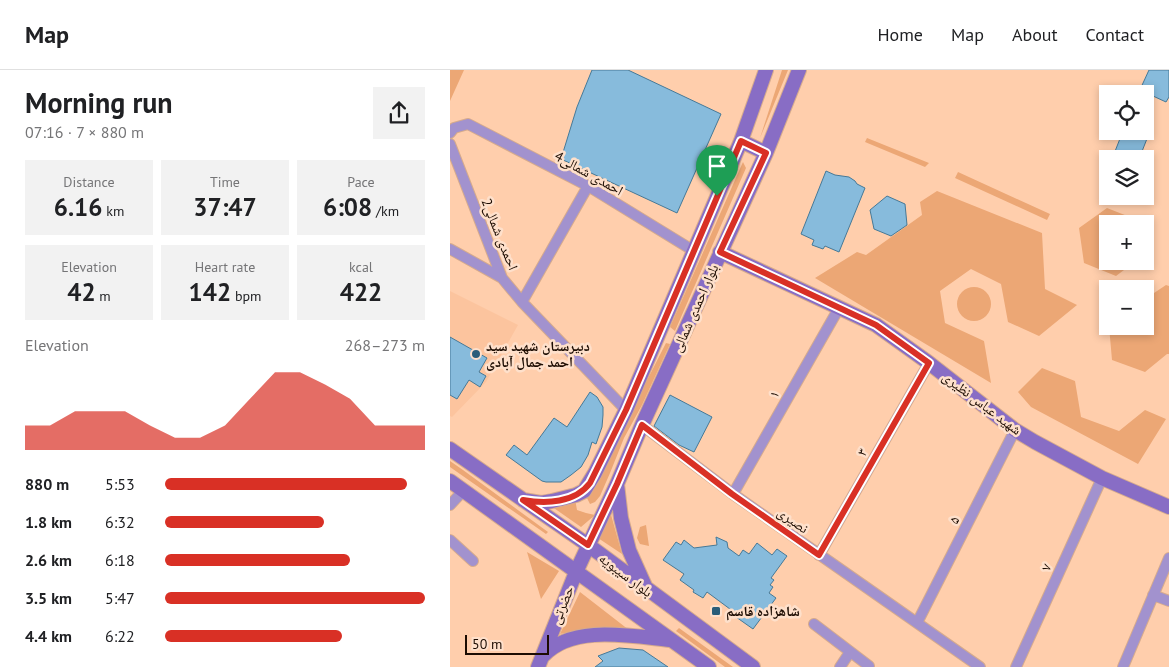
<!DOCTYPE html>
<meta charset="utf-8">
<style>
body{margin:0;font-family:"PT Sans","Noto Naskh Arabic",sans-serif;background:#f2f2f2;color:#202124;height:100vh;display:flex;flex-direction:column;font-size:19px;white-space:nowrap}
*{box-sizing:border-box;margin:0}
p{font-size:16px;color:#757577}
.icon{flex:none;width:28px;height:28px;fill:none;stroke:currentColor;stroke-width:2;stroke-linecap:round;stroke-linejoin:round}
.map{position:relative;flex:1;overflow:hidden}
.side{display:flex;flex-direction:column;background:#fff;width:450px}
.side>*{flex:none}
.controls{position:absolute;left:649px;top:15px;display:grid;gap:10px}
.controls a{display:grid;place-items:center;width:55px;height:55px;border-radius:0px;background:#fff;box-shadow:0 2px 8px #0003;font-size:25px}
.scale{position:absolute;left:15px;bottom:12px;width:84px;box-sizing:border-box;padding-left:5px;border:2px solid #1c0c02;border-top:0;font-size:14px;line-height:18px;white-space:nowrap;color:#1c0c02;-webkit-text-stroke:4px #fee0cb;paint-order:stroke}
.pin{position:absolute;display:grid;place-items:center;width:42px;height:42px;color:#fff;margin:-51px -21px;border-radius:50% 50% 50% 0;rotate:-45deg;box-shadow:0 0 5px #0007}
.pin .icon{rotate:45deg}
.round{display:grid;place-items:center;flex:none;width:52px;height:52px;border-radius:0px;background:#f2f2f2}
.head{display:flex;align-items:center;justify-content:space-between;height:85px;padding:0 25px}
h1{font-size:28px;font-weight:700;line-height:38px}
.stats{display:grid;grid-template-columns:repeat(3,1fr);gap:8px;height:85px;padding:5px 25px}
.stats div{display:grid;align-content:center;border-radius:0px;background:#f2f2f2;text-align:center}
.stats b{font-size:25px;font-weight:700}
.stats small{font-size:14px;font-weight:400}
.stats p{font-size:14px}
.chart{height:140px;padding:10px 25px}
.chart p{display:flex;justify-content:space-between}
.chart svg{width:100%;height:90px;margin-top:5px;fill:#d93025;opacity:.7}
ul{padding:0 25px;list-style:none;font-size:16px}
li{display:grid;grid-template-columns:80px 60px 1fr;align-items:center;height:38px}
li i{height:12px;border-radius:6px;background:#d93025}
header{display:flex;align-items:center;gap:30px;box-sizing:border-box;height:70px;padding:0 25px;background:#fff;border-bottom:1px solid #e0e0e0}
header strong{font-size:24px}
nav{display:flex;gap:28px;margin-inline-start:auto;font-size:18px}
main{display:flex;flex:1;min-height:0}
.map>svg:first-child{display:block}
.built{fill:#fcc49e}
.green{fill:#eca775}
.building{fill:#87bbdc;stroke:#467997}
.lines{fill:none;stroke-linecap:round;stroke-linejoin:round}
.street-casing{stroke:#d6ab8d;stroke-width:12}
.secondary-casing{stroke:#d6ab8d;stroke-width:16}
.street{stroke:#a292ce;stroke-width:10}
.secondary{stroke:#886dc5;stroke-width:14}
.route-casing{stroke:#fff;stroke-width:10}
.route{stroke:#d93025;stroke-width:6}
.poi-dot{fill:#2a5d79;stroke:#fee0cb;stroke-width:2}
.labels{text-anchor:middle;stroke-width:5;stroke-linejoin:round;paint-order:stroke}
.street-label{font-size:14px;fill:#1c0c02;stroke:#fee0cb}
.poi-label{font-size:14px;font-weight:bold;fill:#1c0c02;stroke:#fee0cb;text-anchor:start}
</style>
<header>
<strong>Map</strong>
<nav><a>Home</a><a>Map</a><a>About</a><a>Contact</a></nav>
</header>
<main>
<section class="side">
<div class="head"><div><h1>Morning run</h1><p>07:16 · 7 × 880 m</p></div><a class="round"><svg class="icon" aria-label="share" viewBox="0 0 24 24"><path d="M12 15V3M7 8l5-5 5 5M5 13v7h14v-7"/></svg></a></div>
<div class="stats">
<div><p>Distance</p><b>6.16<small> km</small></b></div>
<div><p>Time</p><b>37:47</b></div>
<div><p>Pace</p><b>6:08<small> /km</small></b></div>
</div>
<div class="stats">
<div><p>Elevation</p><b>42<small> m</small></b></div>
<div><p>Heart rate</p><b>142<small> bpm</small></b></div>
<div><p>kcal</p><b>422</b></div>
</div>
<div class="chart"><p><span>Elevation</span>268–273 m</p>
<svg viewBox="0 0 160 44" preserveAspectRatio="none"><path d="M0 44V32L10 32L20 25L30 25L40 25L50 32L60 38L70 38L80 32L90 19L100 6L110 6L120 12L130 19L140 32L150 32L160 32V44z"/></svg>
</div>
<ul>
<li><b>880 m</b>5:53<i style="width:93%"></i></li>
<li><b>1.8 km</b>6:32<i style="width:61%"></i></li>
<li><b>2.6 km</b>6:18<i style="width:71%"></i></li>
<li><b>3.5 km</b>5:47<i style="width:100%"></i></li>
<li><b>4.4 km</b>6:22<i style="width:68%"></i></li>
</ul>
</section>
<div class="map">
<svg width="719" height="597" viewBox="0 0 719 597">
<rect width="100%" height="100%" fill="#ffceac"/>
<path class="built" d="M0 221 68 255 36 312 2 347 0 346Z"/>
<path class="green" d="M0 0H14L0 31Z
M332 0H338L310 68Z
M417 68 479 93 475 97 415 72Z
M293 92 296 98 225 261 220 257Z
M508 102 600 144 597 150 505 108Z
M487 121 592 163 595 219 627 235 589 266 558 252 551 214 521 199 490 221 495 253 534 271 541 313 365 208 407 182 416 185 472 145 470 132Z
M657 138 690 151V154H658V191H686L666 206 634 193 629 158Z
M716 215 719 216V284H717L695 302 662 290 659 256H695V229Z
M507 234a17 17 0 1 1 34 0a17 17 0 1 1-34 0Z
M216 273 220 274 192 335 174 368 160 403 150 426 145 432 140 434 137 428Z
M592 298 625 311 631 347 669 361 695 340 716 349 688 394 581 337 568 322Z
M0 391 13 400 98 462 96 464 0 397Z
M125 429 127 440 136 443 145 445 131 457 101 436Z
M160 441 172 484 148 468Z
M196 455 199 476 190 474 187 468 190 457Z
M77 482 109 501 91 529Z
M130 522 179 560C152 554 136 559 110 564Z
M229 558 283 597H275L226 561Z"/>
<path class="building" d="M142 0H178L271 44 227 143 111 89 127 37Z
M699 0H719V27L716 32 703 26 698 44 695 43V24H688Z
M673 61H700L689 89H662Z
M376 101 385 105 399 107 405 111 407 114 415 118 389 182 375 176 373 179 362 175 364 170 351 164Z
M437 126 455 134 457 155 441 166 424 159 420 140Z
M0 267 37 288 29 302 36 306 30 317 19 310 7 329 0 325Z
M140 322 147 327 153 337V345L152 357 146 374 142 372 138 385 131 397 121 405 111 412H96L92 411 56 385 64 375 77 385 104 348 117 357Z
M220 325 262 347 244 382 229 375 204 356Z
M266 467 277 472 278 478 289 486 293 480 299 484 307 473 322 485 327 479 337 486 321 508 324 510 320 515 323 517 319 523 326 528 303 559 286 547 288 545 257 522 253 528 243 522 244 520 230 510 234 504 213 490 226 472 231 475 234 470 244 478 267 475Z
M169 578 193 580 218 597H145L153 591 148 586Z"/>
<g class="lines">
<defs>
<path id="street" d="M0 63 4 58 18 54 138 116 244 181
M0 74 52 208 72 232 176 340
M0 179 52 208
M72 232 138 116
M192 355 283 424 530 597
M283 424 389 238
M0 435 13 421
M0 470 23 491
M369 485 479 293
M703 525 719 531
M467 553 565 360
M364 554 419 596
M390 597 400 582
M566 597 652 408
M673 597 719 488"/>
<path id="secondary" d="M291 71 316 83
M270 182 426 255 479 293 565 360 585 372 652 408 719 437
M0 379 138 475 303 597
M0 411 259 597
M167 414 171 448 179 480 196 518
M73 430 91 433 102 431 126 425 134 421 145 403 176 340 291 71 316 0
M93 586C122 554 181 566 220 570
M88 597 126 502 167 414 192 355 316 83 349 0"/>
</defs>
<use href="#street" class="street-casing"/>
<use href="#secondary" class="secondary-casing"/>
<use href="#street" class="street"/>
<use href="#secondary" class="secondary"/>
</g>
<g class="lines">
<defs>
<path id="route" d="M291 71 316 83 270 182 426 255 479 293 369 485 282 424 192 355 167 414 138 475 73 430C96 434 125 433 140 413L176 340Z"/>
</defs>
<use href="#route" class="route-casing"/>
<use href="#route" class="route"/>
</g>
<g class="poi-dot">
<circle cx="26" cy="284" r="5"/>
<rect x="261" y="536" width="10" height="10" rx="2.5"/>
</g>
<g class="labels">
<g class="street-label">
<text transform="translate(139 103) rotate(29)" y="5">4احمدی شمالی</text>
<text transform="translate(50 164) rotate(68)" y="5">2احمدی شمالی</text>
<text transform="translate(245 238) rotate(-66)" y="5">بلوار احمدی شمالی</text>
<text transform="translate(324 324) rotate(-60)" y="5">۱</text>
<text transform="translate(532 333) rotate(37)" y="5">شهید عباس نظیری</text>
<text transform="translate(412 382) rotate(-60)" y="5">۳</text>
<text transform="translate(343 450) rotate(35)" y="5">نصیری</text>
<text transform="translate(504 450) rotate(-63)" y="5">۵</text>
<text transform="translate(596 497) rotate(-66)" y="5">۷</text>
<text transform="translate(176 505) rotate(37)" y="5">بلوار سیبویه</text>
<text transform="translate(112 535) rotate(-68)" y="5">حضرتی</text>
</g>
<g class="poi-label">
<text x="36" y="281">دبیرستان شهید سید<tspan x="36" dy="16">احمد جمال آبادی</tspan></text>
<text x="276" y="546">شاهزاده قاسم</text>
</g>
</g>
</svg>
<div class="controls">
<a><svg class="icon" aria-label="locate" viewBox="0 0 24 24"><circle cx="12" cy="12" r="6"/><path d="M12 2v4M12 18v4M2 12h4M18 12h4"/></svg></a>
<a><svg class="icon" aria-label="layers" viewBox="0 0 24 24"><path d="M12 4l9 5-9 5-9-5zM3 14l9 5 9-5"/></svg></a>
<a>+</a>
<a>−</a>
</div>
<div class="scale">50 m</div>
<div class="pin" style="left:267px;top:126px;background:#1e9e55"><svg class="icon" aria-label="arrive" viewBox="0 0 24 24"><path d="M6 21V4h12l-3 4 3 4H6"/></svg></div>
</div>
</main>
